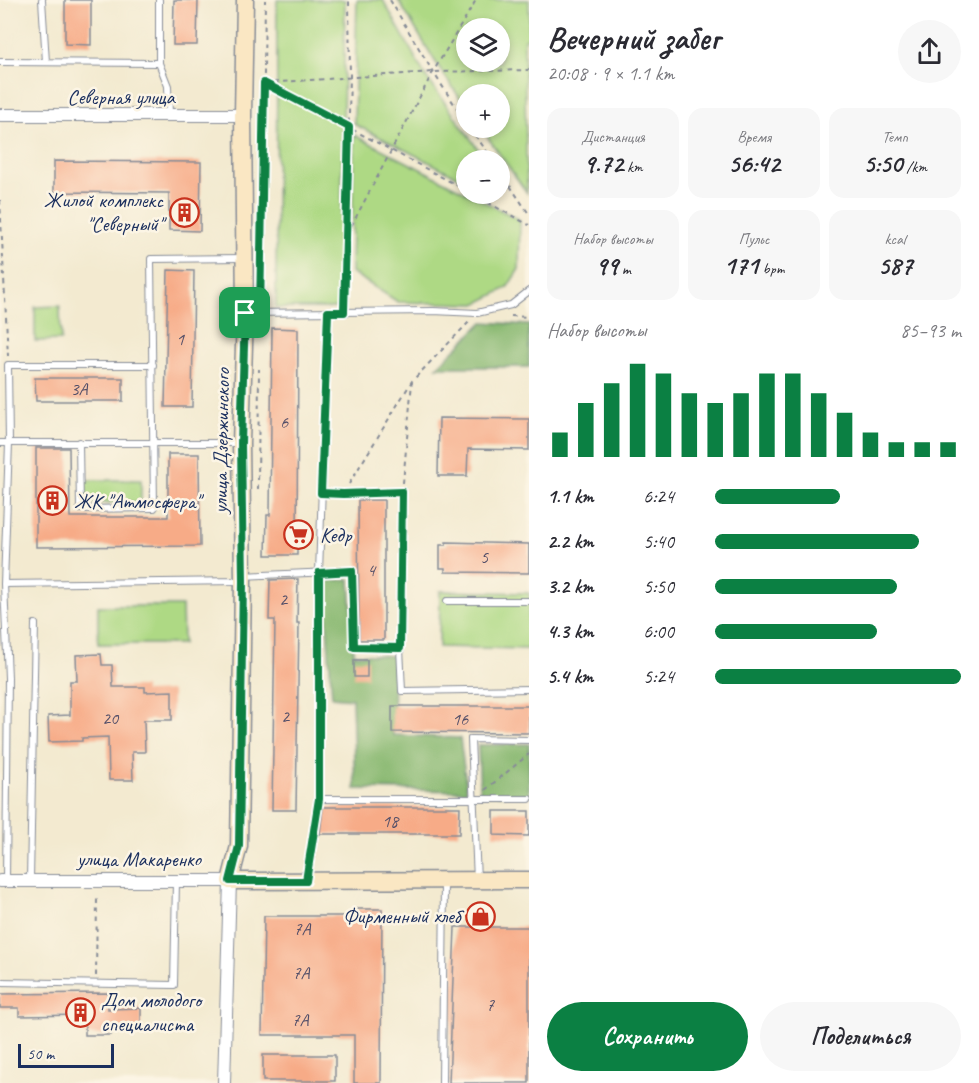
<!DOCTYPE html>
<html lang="ru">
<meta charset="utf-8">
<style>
body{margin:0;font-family:Caveat,sans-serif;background:#f7f7f7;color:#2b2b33;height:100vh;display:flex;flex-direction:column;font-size:22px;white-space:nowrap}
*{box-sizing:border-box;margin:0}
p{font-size:20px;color:#7c7c81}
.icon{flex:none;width:33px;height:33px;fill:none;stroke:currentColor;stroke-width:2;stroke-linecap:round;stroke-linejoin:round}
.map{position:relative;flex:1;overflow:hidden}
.sheet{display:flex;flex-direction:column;background:#fff;width:450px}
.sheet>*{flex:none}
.fabs{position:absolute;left:456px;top:18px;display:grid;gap:12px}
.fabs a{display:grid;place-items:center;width:54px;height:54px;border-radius:50%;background:#fff;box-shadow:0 3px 9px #0003;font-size:30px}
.scale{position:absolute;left:18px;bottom:15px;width:96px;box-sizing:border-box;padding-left:6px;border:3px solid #1b2f5e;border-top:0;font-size:16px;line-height:21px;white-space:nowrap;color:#1b2f5e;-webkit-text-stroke:4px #fcf5e5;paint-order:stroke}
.pin{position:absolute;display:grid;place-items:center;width:51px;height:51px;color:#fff;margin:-26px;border-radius:12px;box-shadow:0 3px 9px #0006}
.round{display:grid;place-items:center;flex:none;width:63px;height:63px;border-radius:32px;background:#f7f7f7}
.headline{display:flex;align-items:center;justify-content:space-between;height:102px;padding:0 18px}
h1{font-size:33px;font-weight:800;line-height:45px}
.stats{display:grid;grid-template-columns:repeat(3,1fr);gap:9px;height:102px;padding:6px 18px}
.stats div{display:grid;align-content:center;border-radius:15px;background:#f7f7f7;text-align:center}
.stats b{font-size:26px;font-weight:800}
.stats small{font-size:16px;font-weight:400}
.stats p{font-size:16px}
.chart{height:168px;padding:12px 18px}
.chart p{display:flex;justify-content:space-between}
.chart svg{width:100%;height:108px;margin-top:6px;stroke:#0b8043;stroke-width:6}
.action{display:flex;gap:12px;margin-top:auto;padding:12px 18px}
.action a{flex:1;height:69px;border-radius:36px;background:#0b8043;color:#fff;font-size:24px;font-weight:800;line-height:69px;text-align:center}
.action a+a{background:#f7f7f7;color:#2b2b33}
ul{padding:0 18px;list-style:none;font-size:20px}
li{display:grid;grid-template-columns:96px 72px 1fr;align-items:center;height:45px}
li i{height:15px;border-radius:8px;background:#0b8043}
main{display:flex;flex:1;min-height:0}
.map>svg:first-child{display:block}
.green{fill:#aed984;stroke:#648471;stroke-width:1.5;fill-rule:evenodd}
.forest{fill:#8ab972;stroke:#527468;stroke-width:1.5}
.building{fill:#f7ab87}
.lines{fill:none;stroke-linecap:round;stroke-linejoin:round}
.lane-casing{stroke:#878c97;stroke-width:8}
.street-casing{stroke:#878c97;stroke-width:14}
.secondary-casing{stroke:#878c97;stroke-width:19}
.path{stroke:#878c97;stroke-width:2;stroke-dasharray:4.5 4.5;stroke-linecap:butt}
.lane{stroke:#fff;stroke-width:6}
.street{stroke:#fff;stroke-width:12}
.secondary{stroke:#fae7c3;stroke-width:16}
.route-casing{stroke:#fff;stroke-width:12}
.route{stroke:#0b8043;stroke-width:8}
.labels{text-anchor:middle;stroke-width:5;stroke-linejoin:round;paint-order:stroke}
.number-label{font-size:18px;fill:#524e68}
.street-label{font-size:21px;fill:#1b2f5e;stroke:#fcf5e5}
.poi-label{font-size:21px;fill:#1b2f5e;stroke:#fcf5e5;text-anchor:start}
</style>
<main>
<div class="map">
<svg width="529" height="1083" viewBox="0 0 529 1083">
<rect width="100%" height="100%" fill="#fcf5e5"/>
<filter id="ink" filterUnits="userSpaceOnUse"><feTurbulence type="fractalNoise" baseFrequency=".0167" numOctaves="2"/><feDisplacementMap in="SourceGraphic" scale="12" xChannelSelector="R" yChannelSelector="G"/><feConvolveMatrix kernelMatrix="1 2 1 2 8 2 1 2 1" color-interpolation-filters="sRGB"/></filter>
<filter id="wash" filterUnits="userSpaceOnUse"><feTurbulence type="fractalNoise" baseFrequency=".008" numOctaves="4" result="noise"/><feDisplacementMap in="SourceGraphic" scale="24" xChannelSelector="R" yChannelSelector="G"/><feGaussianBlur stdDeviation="1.35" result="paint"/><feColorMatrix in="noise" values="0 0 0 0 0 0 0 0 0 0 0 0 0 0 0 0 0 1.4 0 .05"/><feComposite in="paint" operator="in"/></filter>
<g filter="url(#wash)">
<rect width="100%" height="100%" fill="#f3ead0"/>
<path class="green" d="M277 0H345L340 308H276Z
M357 0H383L425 75 486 160H466V181L354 124Z
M398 0H529V38L524 39 527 193 481 128H500V94H466V107L438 66ZM466 28H500V62H466Z
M354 135 520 220 519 269 507 288 476 304 398 302 351 272Z
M60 306 61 340 35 341V307Z
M84 480H141V502L84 503Z
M440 591 529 593V649L439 647Z
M98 606H182L183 644H98Z"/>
<path class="forest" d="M483 322 529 325V367H437Z
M350 579 354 654 394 656 393 735 460 738 467 791 355 789 352 699 332 697 324 581Z
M529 744V794L480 795 478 745Z"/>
<g id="blocks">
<path class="building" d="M65 0H91V45L65 44Z
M174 0H198L197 45H173Z
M54 161 201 162 200 231 169 230V193L54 192Z
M168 270 194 271 192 407H165Z
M272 328 298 329 297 555H266L267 515H270Z
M35 378H123V401H36Z
M439 418 529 419V450L468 449 467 476H438Z
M36 448H69L70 517H168V454H199L200 546 36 547Z
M358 500H384V640H359Z
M446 542 529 544V573L445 572V568H440V545H446Z
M298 579 297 623H299L296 810H272L275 620H269L270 580Z
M101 654 102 665H112L113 687H145V692L172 691V720H144L145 752H132L133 780H109L108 737 82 738V741L49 742 48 716 70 715V681H77L76 655Z
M354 660H367V677H354Z
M392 706H529V733L392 732Z
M323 807H460L459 834H320Z
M494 811H529V836L494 835Z
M356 909H382L381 1083H354V1035H262L264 916H356Z
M455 927H529V1083H449Z
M108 993V1009L141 1008V1031H111V1035H85V1015L19 1016V1008H0V994Z
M263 1055H335V1081H263Z"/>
</g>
</g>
<g filter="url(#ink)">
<use href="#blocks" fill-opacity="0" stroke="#878c97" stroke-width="1.5"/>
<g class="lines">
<defs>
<path id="lane" d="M42 0 46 62
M159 0V63L168 86 169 114
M0 62 159 63
M245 313 433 311 477 313 511 305 529 291
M79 442 80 509 154 508 151 259 243 258
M0 443H239
M243 576 352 571 354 647 400 648 402 492 343 494 321 493
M4 584 241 581
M447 601H529
M400 648 402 691 529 689
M319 799H529
M30 880 35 624
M477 880 471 739 529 740
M6 881 8 678 4 584 9 443 8 365H153
M306 881 319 799V573L328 312
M0 982 174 985 176 881
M442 1083 444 882"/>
<path id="street" d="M0 115H243
M0 881H230L224 1083"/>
<path id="secondary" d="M245 0 243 115 245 313 241 443 243 581 239 846 230 881 529 880"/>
</defs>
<use href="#lane" class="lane-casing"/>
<use href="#street" class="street-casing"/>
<use href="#secondary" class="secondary-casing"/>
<path class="path" d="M390 0 433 72 466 122
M265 83 433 72 529 70
M265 83 466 190
M470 128 493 160
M500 171 529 214
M472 194 529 225
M0 200 8 356
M347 234 433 72 476 0
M261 282 265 0
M344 303 350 77 349 0
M511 316 529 317
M403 483 412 382
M349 484 412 381 470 321
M258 489 259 369
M485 790 529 754
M96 976 97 898"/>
<use href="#lane" class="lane"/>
<use href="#street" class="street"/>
<use href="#secondary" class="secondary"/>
</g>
</g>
<g class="lines" filter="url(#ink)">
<defs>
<path id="route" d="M264 83 349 127 344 312H328L321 493 343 494 402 492 400 648 354 647 352 571 319 573V799L306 881H230L239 846 243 581 241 443 245 313 260 312Z"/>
</defs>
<use href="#route" class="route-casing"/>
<use href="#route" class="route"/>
</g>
<defs>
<symbol id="building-ring" viewBox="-11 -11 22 22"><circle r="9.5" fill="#fcf5e5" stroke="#c8321e" stroke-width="1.5"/><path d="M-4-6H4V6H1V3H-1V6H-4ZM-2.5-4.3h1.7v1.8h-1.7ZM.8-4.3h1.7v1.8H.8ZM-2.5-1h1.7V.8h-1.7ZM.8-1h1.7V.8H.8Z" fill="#c8321e"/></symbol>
<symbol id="supermarket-ring" viewBox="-11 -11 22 22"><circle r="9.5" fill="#fcf5e5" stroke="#c8321e" stroke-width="1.5"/><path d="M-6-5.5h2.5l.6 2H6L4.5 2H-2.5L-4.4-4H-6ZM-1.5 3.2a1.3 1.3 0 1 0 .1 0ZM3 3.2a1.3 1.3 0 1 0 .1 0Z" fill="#c8321e"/></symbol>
<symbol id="shop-ring" viewBox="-11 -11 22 22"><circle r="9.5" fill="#fcf5e5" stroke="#c8321e" stroke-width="1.5"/><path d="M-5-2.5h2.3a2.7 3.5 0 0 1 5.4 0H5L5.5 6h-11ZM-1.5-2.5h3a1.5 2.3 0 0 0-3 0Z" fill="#c8321e"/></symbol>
</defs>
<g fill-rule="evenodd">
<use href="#building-ring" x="168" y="196" width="33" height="33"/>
<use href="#building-ring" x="36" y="484" width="33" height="33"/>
<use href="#supermarket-ring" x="282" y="518" width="33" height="33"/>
<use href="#shop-ring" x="464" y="900" width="33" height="33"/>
<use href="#building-ring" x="64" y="996" width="33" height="33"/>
</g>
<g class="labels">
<g class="number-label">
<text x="180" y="345">1</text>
<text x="79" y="395">3А</text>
<text x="284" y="428">6</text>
<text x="484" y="563">5</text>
<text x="371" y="576">4</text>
<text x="283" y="605">2</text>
<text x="285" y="722">2</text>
<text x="110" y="724">20</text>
<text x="460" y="725">16</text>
<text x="390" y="827">18</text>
<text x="302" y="935">7А</text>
<text x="301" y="979">7А</text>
<text x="490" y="1011">7</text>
<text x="300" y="1026">7А</text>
</g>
<g class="street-label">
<text x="121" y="104">Северная улица</text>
<text transform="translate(221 441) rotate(-89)" y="7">улица Дзержинского</text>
<text x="139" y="866">улица Макаренко</text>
</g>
<g class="poi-label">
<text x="163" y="207" text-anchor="end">Жилой комплекс<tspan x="163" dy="24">"Северный"</tspan></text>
<text x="74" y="508">ЖК "Атмосфера"</text>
<text x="320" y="542">Кедр</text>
<text x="460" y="923" text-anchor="end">Фирменный хлеб</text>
<text x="101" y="1007">Дом молодого<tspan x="101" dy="24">специалиста</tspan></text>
</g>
</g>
</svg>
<div class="fabs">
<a><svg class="icon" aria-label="layers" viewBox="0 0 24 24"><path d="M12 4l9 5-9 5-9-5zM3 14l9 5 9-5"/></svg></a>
<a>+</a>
<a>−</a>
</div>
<div class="scale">50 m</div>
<div class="pin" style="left:245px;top:313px;background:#1e9e55"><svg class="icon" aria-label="arrive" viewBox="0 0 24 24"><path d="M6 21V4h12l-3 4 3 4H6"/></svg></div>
</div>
<section class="sheet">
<div class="headline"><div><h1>Вечерний забег</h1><p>20:08 · 9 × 1.1 km</p></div><a class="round"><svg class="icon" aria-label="share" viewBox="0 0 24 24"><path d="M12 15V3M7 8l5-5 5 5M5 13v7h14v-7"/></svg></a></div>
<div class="stats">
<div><p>Дистанция</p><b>9.72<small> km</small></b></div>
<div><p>Время</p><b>56:42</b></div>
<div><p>Темп</p><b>5:50<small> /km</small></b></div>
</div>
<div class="stats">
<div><p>Набор высоты</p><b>99<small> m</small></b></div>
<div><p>Пульс</p><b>171<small> bpm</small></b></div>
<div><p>kcal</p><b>587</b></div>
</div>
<div class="chart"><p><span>Набор высоты</span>85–93 m</p>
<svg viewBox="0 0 160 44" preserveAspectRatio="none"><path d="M5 44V34M15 44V22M25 44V14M35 44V6M45 44V10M55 44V18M65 44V22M75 44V18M85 44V10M95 44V10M105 44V18M115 44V26M125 44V34M135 44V38M145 44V38M155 44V38"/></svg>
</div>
<ul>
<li><b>1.1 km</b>6:24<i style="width:51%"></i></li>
<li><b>2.2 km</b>5:40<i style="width:83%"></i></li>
<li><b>3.2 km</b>5:50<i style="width:74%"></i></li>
<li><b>4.3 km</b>6:00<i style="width:66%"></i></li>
<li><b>5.4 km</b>5:24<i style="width:100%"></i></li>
</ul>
<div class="action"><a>Сохранить</a><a>Поделиться</a></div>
</section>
</main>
